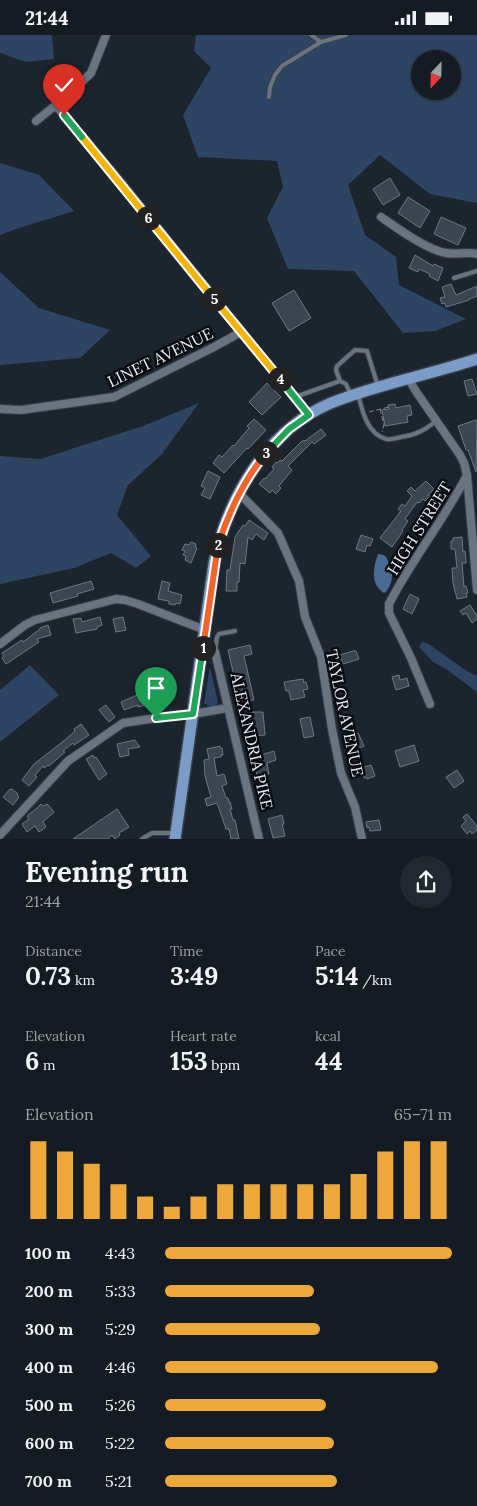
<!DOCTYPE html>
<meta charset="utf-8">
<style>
body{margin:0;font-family:Lora,serif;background:#22282f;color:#f1f3f6;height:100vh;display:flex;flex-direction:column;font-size:19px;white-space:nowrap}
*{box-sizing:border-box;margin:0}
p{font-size:16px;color:#9da1a5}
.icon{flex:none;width:28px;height:28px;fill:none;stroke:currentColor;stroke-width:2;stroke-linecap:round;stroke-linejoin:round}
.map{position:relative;height:804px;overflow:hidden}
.details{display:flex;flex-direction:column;background:#151b22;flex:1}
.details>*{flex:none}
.needle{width:32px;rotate:202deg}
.buttons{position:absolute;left:411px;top:15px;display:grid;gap:10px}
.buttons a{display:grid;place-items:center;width:50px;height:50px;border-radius:50%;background:#151b22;box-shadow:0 1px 4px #0004,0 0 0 1px #343940;font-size:25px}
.pin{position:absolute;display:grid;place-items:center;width:42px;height:42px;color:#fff;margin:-51px -21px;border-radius:50% 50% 50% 0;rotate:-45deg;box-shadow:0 0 5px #0007}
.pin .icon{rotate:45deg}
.km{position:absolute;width:25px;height:25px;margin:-12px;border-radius:50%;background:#222;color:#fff;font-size:14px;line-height:25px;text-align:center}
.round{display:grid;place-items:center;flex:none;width:52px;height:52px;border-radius:26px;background:#22282f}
.overview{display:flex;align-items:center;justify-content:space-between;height:85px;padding:0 25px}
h1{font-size:28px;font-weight:800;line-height:38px}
.figures{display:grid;grid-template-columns:repeat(3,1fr);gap:8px;height:85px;padding:5px 25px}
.figures div{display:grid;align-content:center}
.figures b{font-size:25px;font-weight:800}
.figures small{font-size:14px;font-weight:400}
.figures p{font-size:14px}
.chart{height:140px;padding:10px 25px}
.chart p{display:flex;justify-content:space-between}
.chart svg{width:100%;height:90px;margin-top:5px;stroke:#eda83b;stroke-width:6}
ul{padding:0 25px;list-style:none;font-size:16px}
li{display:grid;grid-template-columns:80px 60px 1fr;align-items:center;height:38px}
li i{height:12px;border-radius:6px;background:#eda83b}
.status{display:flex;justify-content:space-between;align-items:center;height:35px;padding:0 25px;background:#151b22;direction:ltr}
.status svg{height:14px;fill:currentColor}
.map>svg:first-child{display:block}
.green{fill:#2d4563;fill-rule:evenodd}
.water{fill:#4b6a91}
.building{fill:#3b444f;stroke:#6e7884}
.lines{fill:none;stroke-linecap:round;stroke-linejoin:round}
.lane-casing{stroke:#383e47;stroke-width:6}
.street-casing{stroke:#383e47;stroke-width:10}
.primary-casing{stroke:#383e47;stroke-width:14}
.path{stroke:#838a92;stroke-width:1;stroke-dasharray:5 2.5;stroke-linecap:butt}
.lane{stroke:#6a7380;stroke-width:4}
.street{stroke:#6a7380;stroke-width:8}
.primary{stroke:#7b9cc6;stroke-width:11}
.split-1-casing{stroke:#fff;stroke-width:10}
.split-2-casing{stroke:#fff;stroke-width:10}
.split-3-casing{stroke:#fff;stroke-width:10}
.split-4-casing{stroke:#fff;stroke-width:10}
.split-5-casing{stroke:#fff;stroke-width:10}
.split-6-casing{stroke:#fff;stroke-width:10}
.split-7-casing{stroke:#fff;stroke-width:10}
.split-8-casing{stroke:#fff;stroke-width:10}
.split-1{stroke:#22a559;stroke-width:6}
.split-2{stroke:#f0652b;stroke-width:6}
.split-3{stroke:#f0652b;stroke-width:6}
.split-4{stroke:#22a559;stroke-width:6}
.split-5{stroke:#f5b400;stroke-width:6}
.split-6{stroke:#f5b400;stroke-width:6}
.split-7{stroke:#f5b400;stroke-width:6}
.split-8{stroke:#22a559;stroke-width:6}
.labels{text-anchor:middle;stroke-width:5;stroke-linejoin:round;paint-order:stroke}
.street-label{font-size:16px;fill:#e8edf4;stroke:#090d11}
</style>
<div class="status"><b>21:44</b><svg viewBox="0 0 49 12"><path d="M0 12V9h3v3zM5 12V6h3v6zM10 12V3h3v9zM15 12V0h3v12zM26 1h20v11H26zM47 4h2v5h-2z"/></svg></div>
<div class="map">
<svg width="477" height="804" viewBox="0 0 477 804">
<rect width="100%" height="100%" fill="#1c242e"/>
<path class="green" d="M0 0H52L54 24 26 27 0 18Z
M196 0H477V168L430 159 380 120 348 150 365 200 396 222 399 250 466 284 435 296 403 298 354 236 288 234 267 183 283 152 277 126 198 122 183 80 211 33 194 16ZM420 24H452V56H420Z
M0 128 39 140 74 176 22 192 0 200Z
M0 237 39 273 110 295 80 323 0 330Z
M199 368 162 419 128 450 117 480 151 521 136 533 111 518 74 533 0 549V421L40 424 143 391Z
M422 607 427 608 467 636 477 641V657L446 634 433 627 419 612Z
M30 630 59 660 0 707V655Z
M210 632 218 667 216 671 212 672 204 668Z"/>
<path class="water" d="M378 519 384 520 386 522C393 535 395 545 386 557L384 558C370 549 373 533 378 519Z"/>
<path class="building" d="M390 143 400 160 383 170 373 154Z
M408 162 430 176 420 193 398 178Z
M441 182 466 193 458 210 434 199Z
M415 220 433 231 434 229 443 233 438 246 429 241 430 239 419 234 418 237 409 233Z
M451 249 456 260 477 251V261L469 264V265L446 272 445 268 442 269 440 263 445 262 442 252Z
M294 255 311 283 289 296 272 268Z
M472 344 477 359 468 361 464 346Z
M267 348 281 362 262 380 249 367Z
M395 369 396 373 410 370 412 380 407 381 408 387 385 391 382 375 389 374 388 370Z
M254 384 266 395 248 414 247 413 224 438 213 428 219 420 222 422 233 410 234 411 249 393 247 391Z
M476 385 477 389 476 437 468 415H466L458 391Z
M321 394 326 400 314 409 312 407 288 431 292 435 279 451 281 453 276 459 272 455 270 458 259 449 264 443 265 444 274 434 272 432 276 427 278 428 280 425 282 426 301 407 304 405 305 406Z
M208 436 220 442 210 464 201 460 205 453 201 451Z
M426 446 434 454 428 460 430 461 425 466 423 464 419 468 417 467 405 484 408 486 402 495 403 496 392 512 380 503 401 476 398 474 402 469 405 471 412 461 407 456 411 452 415 456Z
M249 485 268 498 264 505 256 499 252 505 248 502 245 529 240 528 239 547H237V556H226L227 535H230L235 502 243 490 245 491Z
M361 500 373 504 370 511 367 510 365 517 356 514Z
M462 502 463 517 465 516 466 525V528H462L464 552 466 551 468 558H466L467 562 457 564 453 548 452 533H457L455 514H451V506H453V503Z
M191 507 196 509 195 512 197 513 191 528 185 525 186 521 183 520 185 516 182 515 185 509 189 510Z
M91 546 94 554 77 559 78 561 53 568 50 558Z
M162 546 170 548 168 556 182 560 180 569 176 568 175 570 169 569V566L158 564Z
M410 559 419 564 412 579 403 574Z
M470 570 477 581V584L472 588 466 578 463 580 460 576Z
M100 582 102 590 97 592V594L76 598 73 584 81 583 82 587Z
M123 582 126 595 116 597 113 584Z
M48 590 51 600 37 604 39 607 6 629 2 623 4 621 2 618 22 605 23 607 40 594V593Z
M250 610 252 619 244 621 254 665 240 667 228 615Z
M353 616H356L359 624 343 629 340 620Z
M399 640 400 645 407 643 409 651 396 655 392 642Z
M303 644 304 648 306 647 308 654 303 655 305 662 291 665 289 656H286L284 647Z
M163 653 166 665 138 672V670L124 675 121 667 135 661Z
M106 670 115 682 109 687 99 675Z
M250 677H263L265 700 254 701V699H252Z
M310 682 314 701 304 703 300 684Z
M81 689 89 700 74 710 73 708 63 716 65 717 49 731 48 730 44 733 43 731 35 740 37 742 29 751 22 745 34 729 65 705 75 696 74 694Z
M358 698 364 711 355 715 349 702Z
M135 705 140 712 128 714 129 720 120 722 117 709Z
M414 710 419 726 400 732 395 716Z
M220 711V713H222L223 720H221V722L214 723 217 741 224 739 227 749 222 751 226 763H228L229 767H230L232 774H230L233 785H235L239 804H231L229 794H226L217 768 207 771 205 764 211 762 205 741 204 725 209 724 207 714Z
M274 716 276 725 267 728 269 739 257 742 254 722Z
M93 720 94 723 96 722 107 739 99 745 86 724Z
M371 730 375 741 367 744 366 742 364 743 361 733Z
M457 735 464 746 454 753 446 742Z
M10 754 11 755 12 754 18 759 17 760 19 762 13 770 3 762Z
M41 769 43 771 47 769 54 777 43 787 46 792 39 797 35 791 27 797 22 789 29 784 27 781 37 773Z
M117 774 129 792 119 798 120 800 115 804 112 800 108 804H73Z
M467 779 477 791V795L472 799 470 796 467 799 461 791 466 786 463 782Z
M282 780 284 789H282L285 801 273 803 268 784Z
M379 785 381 795 370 796 369 792 367 793 366 787Z"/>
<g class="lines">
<defs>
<path id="lane" d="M311 0 321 7
M269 62 270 52 275 40 282 31 321 7 346 0
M454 243 477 236
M340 346 336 335 337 331 355 315 367 316 378 351
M358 359C362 375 367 399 386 404 391 405 397 403 401 402 416 400 425 395 436 386
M295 362 340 346 346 349 350 358
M215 617 217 602 219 599 235 596
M142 804 152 798H173"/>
<path id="street" d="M56 71 114 139 309 380
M36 86 67 61 91 38 106 0
M381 182C397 193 427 215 446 218 456 220 467 216 477 219
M408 343 417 358 460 420 464 428 467 440C444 485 412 524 389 569V578L411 623 430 669
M0 374 21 375 114 362 214 312 241 297
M467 440 477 555
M239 458 278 498 299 546 305 582 321 622 332 694 341 738 355 772 362 804
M0 609 25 590 35 585 116 564 125 565 138 569 205 595
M215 617 259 804
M0 800 68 726 123 688 177 680 193 679 227 673"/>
<path id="primary" d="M175 804 214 528C228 462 267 395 331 368 378 349 429 340 477 324"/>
</defs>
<use href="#lane" class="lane-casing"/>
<use href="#street" class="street-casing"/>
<use href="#primary" class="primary-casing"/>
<path class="path" d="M380 374 384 390 382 397
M369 377 389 372"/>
<use href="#lane" class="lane"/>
<use href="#street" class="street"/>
<use href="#primary" class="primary"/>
</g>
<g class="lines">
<defs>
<path id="split-1" d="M156 683 193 679 203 613"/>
<path id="split-2" d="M203 613 218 510"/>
<path id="split-3" d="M218 510C229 476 243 446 266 418"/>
<path id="split-4" d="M266 418 289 394 309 380 280 344"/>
<path id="split-5" d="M214 264 280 344"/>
<path id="split-6" d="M148 183 214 264"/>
<path id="split-7" d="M82 102 148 183"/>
<path id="split-8" d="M64 80 82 102"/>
</defs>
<use href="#split-1" class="split-1-casing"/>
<use href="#split-2" class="split-2-casing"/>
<use href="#split-3" class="split-3-casing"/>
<use href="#split-4" class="split-4-casing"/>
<use href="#split-5" class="split-5-casing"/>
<use href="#split-6" class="split-6-casing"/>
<use href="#split-7" class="split-7-casing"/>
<use href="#split-8" class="split-8-casing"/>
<use href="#split-1" class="split-1"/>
<use href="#split-2" class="split-2"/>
<use href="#split-3" class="split-3"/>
<use href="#split-4" class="split-4"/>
<use href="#split-5" class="split-5"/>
<use href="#split-6" class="split-6"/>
<use href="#split-7" class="split-7"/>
<use href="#split-8" class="split-8"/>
</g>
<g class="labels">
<g class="street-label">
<text transform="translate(160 322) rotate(-26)" y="6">LINET AVENUE</text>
<text transform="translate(419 493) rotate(-58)" y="6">HIGH STREET</text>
<text transform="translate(345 678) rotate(78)" y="6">TAYLOR AVENUE</text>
<text transform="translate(252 706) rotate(77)" y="6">ALEXANDRIA PIKE</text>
</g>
</g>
</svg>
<div class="buttons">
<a><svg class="needle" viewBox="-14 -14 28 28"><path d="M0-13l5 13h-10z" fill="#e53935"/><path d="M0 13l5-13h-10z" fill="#9da1a5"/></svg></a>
</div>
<div class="pin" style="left:156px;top:683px;background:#1e9e55"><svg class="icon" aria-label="arrive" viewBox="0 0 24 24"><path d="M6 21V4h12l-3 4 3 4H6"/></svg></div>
<div class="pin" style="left:64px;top:80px;background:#d93025"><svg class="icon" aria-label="check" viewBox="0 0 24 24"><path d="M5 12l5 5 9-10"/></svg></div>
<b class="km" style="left:203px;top:613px">1</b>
<b class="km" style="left:218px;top:510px">2</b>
<b class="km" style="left:266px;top:418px">3</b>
<b class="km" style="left:280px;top:344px">4</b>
<b class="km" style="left:214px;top:264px">5</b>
<b class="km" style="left:148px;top:183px">6</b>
</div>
<section class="details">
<div class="overview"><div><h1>Evening run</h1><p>21:44</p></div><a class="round"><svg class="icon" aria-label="share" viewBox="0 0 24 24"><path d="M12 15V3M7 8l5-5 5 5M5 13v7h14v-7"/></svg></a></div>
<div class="figures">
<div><p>Distance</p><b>0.73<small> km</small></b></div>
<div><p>Time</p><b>3:49</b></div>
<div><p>Pace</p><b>5:14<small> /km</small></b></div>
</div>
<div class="figures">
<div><p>Elevation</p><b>6<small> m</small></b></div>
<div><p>Heart rate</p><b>153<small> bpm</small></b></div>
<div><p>kcal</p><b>44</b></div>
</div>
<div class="chart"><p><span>Elevation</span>65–71 m</p>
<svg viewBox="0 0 160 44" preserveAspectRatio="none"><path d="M5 44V6M15 44V11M25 44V17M35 44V27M45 44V33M55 44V38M65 44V33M75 44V27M85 44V27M95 44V27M105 44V27M115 44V27M125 44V22M135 44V11M145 44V6M155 44V6"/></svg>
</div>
<ul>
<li><b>100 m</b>4:43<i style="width:100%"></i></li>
<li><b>200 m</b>5:33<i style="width:52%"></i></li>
<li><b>300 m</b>5:29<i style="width:54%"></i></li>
<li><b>400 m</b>4:46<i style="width:95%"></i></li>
<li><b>500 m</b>5:26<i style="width:56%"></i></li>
<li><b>600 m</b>5:22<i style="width:59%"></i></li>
<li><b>700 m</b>5:21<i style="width:60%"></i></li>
</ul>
</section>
